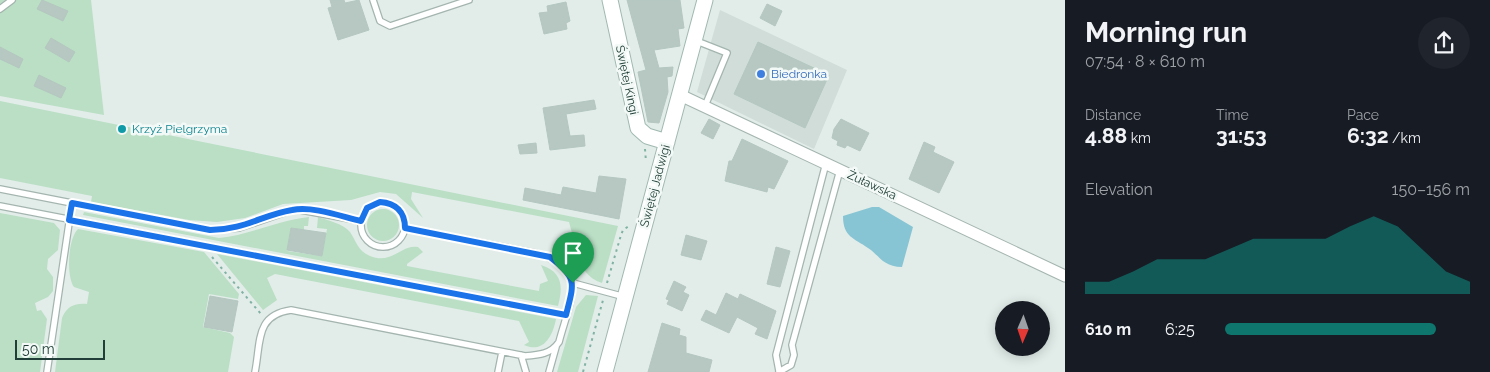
<!DOCTYPE html>
<meta charset="utf-8">
<style>
body{margin:0;font-family:Raleway,sans-serif;background:#20242c;color:#f1f3f6;height:100vh;display:flex;flex-direction:column;font-size:19px;white-space:nowrap}
*{box-sizing:border-box;margin:0}
p{font-size:16px;color:#9ea1a6}
.icon{flex:none;width:28px;height:28px;fill:none;stroke:currentColor;stroke-width:2;stroke-linecap:round;stroke-linejoin:round}
.map{position:relative;flex:1;overflow:hidden}
.sheet{display:flex;flex-direction:column;background:#171b24;width:425px}
.sheet>*{flex:none}
.needle{width:32px;rotate:182deg}
.fabs{position:absolute;left:995px;top:301px;display:grid;gap:10px}
.fabs a{display:grid;place-items:center;width:55px;height:55px;border-radius:50%;background:#171b24;box-shadow:0 2px 12px #0003;font-size:25px}
.scale{position:absolute;left:15px;bottom:12px;width:90px;box-sizing:border-box;padding-left:5px;border:2px solid #213f38;border-top:0;font-size:14px;line-height:18px;white-space:nowrap;color:#213f38;-webkit-text-stroke:4px #f3f9f6;paint-order:stroke}
.pin{position:absolute;display:grid;place-items:center;width:42px;height:42px;color:#fff;margin:-51px -21px;border-radius:50% 50% 50% 0;rotate:-45deg;box-shadow:0 0 5px #0007}
.pin .icon{rotate:45deg}
.round{display:grid;place-items:center;flex:none;width:52px;height:52px;border-radius:26px;background:#20242c}
.summary{display:flex;align-items:center;justify-content:space-between;height:85px;padding:0 20px}
h1{font-size:28px;font-weight:700;line-height:38px}
.stats{display:grid;grid-template-columns:repeat(3,1fr);gap:8px;height:85px;padding:5px 20px}
.stats div{display:grid;align-content:center}
.stats b{font-size:21px;font-weight:700}
.stats small{font-size:14px;font-weight:400}
.stats p{font-size:14px}
.chart{height:140px;padding:10px 20px}
.chart p{display:flex;justify-content:space-between}
.chart svg{width:100%;height:90px;margin-top:5px;fill:#0f766e;opacity:.7}
ul{padding:0 20px;list-style:none;font-size:16px}
li{display:grid;grid-template-columns:80px 60px 1fr;align-items:center;height:38px}
li i{height:12px;border-radius:6px;background:#0f766e}
main{display:flex;flex:1;min-height:0}
.map>svg:first-child{display:block}
.built{fill:#d0ddd8}
.green{fill:#badfc5}
.water{fill:#88c5d4}
.building{fill:#b7c8c2;stroke:#b4c7c0}
.lines{fill:none;stroke-linecap:round;stroke-linejoin:round}
.lane-casing{stroke:#a4b5b0;stroke-width:8}
.street-casing{stroke:#a4b5b0;stroke-width:13}
.secondary-casing{stroke:#a0b9b1;stroke-width:17}
.path{stroke:#81b2a4;stroke-width:2;stroke-dasharray:2.5 4;stroke-linecap:butt}
.lane{stroke:#fff;stroke-width:5.5}
.street{stroke:#fff;stroke-width:11}
.secondary{stroke:#fff;stroke-width:15}
.route-casing{stroke:#fff;stroke-width:10}
.route{stroke:#1a73e8;stroke-width:6}
.shop-dot{fill:#3f7fe0;stroke:#f3f9f6;stroke-width:2}
.culture-dot{fill:#0f9aa8;stroke:#f3f9f6;stroke-width:2}
.labels{text-anchor:middle;stroke-width:5;stroke-linejoin:round;paint-order:stroke}
.shop-label{font-size:12px;fill:#366cbe;stroke:#f3f9f6;text-anchor:start}
.street-label{font-size:12px;fill:#213f38;stroke:#f3f9f6}
.culture-label{font-size:12px;fill:#0d838f;stroke:#f3f9f6;text-anchor:start}
</style>
<main>
<div class="map">
<svg width="1065" height="372" viewBox="0 0 1065 372">
<rect width="100%" height="100%" fill="#e2ede9"/>
<path class="built" d="M720 10 847 70 814 149 697 92Z"/>
<path class="green" d="M0 0H91L104 115 0 96Z
M0 101 618 226 602 283C576 275 576 245 569 222L412 192 411 199 423 218 396 194 380 192 351 200 283 204 245 218 217 222 189 220 91 202 92 196 0 178Z
M367 225a16 16 0 1 1 32 0a16 16 0 1 1-32 0Z
M84 212 219 238C250 235 278 220 309 217L308 226H304V230L291 228 287 251 322 256 327 229 317 228 318 217C327 220 344 224 350 232 357 242 357 250 370 256 392 265 401 244 418 247L423 252 407 264V266L539 291 540 284 548 281 541 265C563 272 563 287 558 306L83 215Z
M0 213 54 223 60 230 58 250 48 259 47 269 53 277V291L48 297 35 303 37 311 41 310 47 319 40 372H0Z
M78 229 204 252 239 294 238 299 209 294 203 327 230 333 234 337 228 372H55L62 318C67 306 75 303 87 304L89 292 74 287C66 276 68 238 78 229Z
M217 254 556 319C553 335 544 354 524 345L529 342 519 321 275 274 267 278 277 300 263 310Z
M586 295 598 296 578 372H557L576 307Z"/>
<path class="water" d="M872 207H879L913 227 902 267C883 267 879 255 868 248 854 238 843 237 843 216Z"/>
<path class="building" d="M42 0 68 11 63 21 37 9Z
M330 0H344L345 3 359 0 369 30 338 40 328 8 332 7Z
M627 0H680L684 28 678 29 680 46 654 50 659 68 673 67 672 76 667 77 668 92 659 123 648 122 638 72 646 70Z
M566 2 570 21 566 23 567 29 544 34 539 13 548 12 547 6Z
M767 4 782 11 775 26 760 18Z
M51 38 75 52 69 62 45 48Z
M758 42 829 75 805 128 734 94Z
M0 47 23 59 19 68 0 59Z
M39 75 66 88 61 98 34 86Z
M594 100 596 109 566 114 570 136 584 135 585 146 550 150 543 108Z
M709 119 720 125 713 139 701 133Z
M841 119 869 133 860 151 847 145 845 148 837 145 838 141 832 138 834 129Z
M742 139 788 161 774 189 768 187 767 192 725 181 729 161H732Z
M924 142 935 147 933 152 954 162 939 193 909 179Z
M536 143 537 153 520 154 518 145Z
M599 176 626 179 619 219 523 200 525 188 561 195 563 187 596 193Z
M291 228 326 233 322 256 287 250Z
M686 235 707 241 701 260 681 255Z
M776 247 790 251 780 287 767 284Z
M674 281 686 287 683 292 689 295 682 311 667 304 669 300 666 299Z
M726 293 738 299 740 294 776 311 767 339 755 334 758 328 737 317 729 333 701 320 706 310 716 315Z
M210 296 238 301 232 332 204 327Z
M662 323 680 329 679 335 686 337V353L712 360 709 372H648Z"/>
<g class="lines">
<defs>
<path id="lane" d="M373 0 380 21 390 26 469 0
M0 9 12 0
M694 40 727 53 705 106
M0 189 210 230 239 228 295 209 361 221
M361 225a22 22 0 1 1 44 0a22 22 0 1 1-44 0Z
M0 206 566 315
M573 283 625 297
M521 355 526 372
M779 371 776 355 826 163
M47 372 72 203
M255 372C261 342 255 315 291 310L525 356C539 355 551 354 559 342 570 300 590 269 535 253L405 228
M498 372 502 352
M549 372 556 347
M779 372 791 365 794 355 792 345 840 170"/>
<path id="street" d="M680 95 1065 276"/>
<path id="secondary" d="M610 0 638 128 647 136 667 142
M605 372 705 0"/>
</defs>
<use href="#lane" class="lane-casing"/>
<use href="#street" class="street-casing"/>
<use href="#secondary" class="secondary-casing"/>
<path class="path" d="M645 149 646 162
M212 257 261 314
M607 283 621 235 623 230 629 226
M583 372 603 300"/>
<use href="#lane" class="lane"/>
<use href="#street" class="street"/>
<use href="#secondary" class="secondary"/>
</g>
<g class="lines">
<defs>
<path id="route" d="M380 202C396 203 405 212 405 228L550 257C578 278 574 283 566 315L69 220 72 203 210 230C244 230 262 215 292 210 313 206 340 216 361 221L367 208Z"/>
</defs>
<use href="#route" class="route-casing"/>
<use href="#route" class="route"/>
</g>
<circle class="shop-dot" cx="761" cy="74" r="5"/>
<circle class="culture-dot" cx="122" cy="129" r="5"/>
<g class="labels">
<g class="shop-label">
<text x="771" y="78">Biedronka</text>
</g>
<g class="street-label">
<text transform="translate(627 80) rotate(78)" y="4">Świętej Kingi</text>
<text transform="translate(872 185) rotate(25)" y="4">Żuławska</text>
<text transform="translate(655 186) rotate(-75)" y="4">Świętej Jadwigi</text>
</g>
<g class="culture-label">
<text x="132" y="133">Krzyż Pielgrzyma</text>
</g>
</g>
</svg>
<div class="fabs">
<a><svg class="needle" viewBox="-14 -14 28 28"><path d="M0-13l5 13h-10z" fill="#e53935"/><path d="M0 13l5-13h-10z" fill="#9ea1a6"/></svg></a>
</div>
<div class="scale">50 m</div>
<div class="pin" style="left:573px;top:283px;background:#1e9e55"><svg class="icon" aria-label="arrive" viewBox="0 0 24 24"><path d="M6 21V4h12l-3 4 3 4H6"/></svg></div>
</div>
<section class="sheet">
<div class="summary"><div><h1>Morning run</h1><p>07:54 · 8 × 610 m</p></div><a class="round"><svg class="icon" aria-label="share" viewBox="0 0 24 24"><path d="M12 15V3M7 8l5-5 5 5M5 13v7h14v-7"/></svg></a></div>
<div class="stats">
<div><p>Distance</p><b>4.88<small> km</small></b></div>
<div><p>Time</p><b>31:53</b></div>
<div><p>Pace</p><b>6:32<small> /km</small></b></div>
</div>
<div class="chart"><p><span>Elevation</span>150–156 m</p>
<svg viewBox="0 0 160 44" preserveAspectRatio="none"><path d="M0 44V38L10 38L20 33L30 27L40 27L50 27L60 22L70 17L80 17L90 17L100 17L110 11L120 6L130 11L140 22L150 33L160 38V44z"/></svg>
</div>
<ul>
<li><b>610 m</b>6:25<i style="width:86%"></i></li>
</ul>
</section>
</main>
